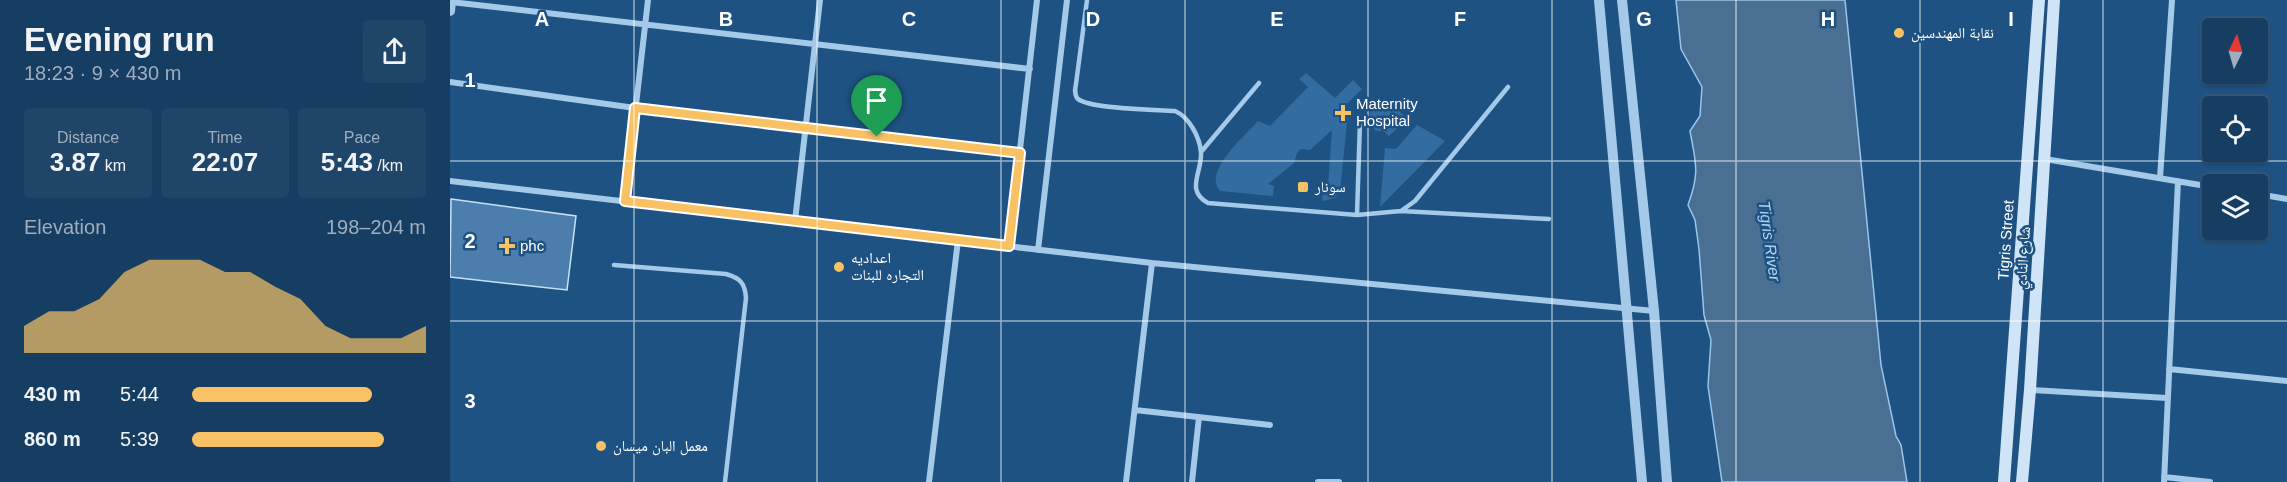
<!DOCTYPE html>
<meta charset="utf-8">
<style>
body{margin:0;font-family:Arial,"Noto Naskh Arabic",sans-serif;background:#1f4568;color:#f1f3f6;height:100vh;display:flex;flex-direction:column;font-size:22px;white-space:nowrap}
*{box-sizing:border-box;margin:0}
p{font-size:20px;color:#9eaebe}
.icon{flex:none;width:33px;height:33px;fill:none;stroke:currentColor;stroke-width:2;stroke-linecap:round;stroke-linejoin:round}
.map{position:relative;flex:1;overflow:hidden}
.panel{display:flex;flex-direction:column;background:#163e62;width:450px}
.panel>*{flex:none}
.needle{width:39px;rotate:5deg}
.controls{position:absolute;left:1752px;top:18px;display:grid;gap:12px}
.controls a{display:grid;place-items:center;width:66px;height:66px;border-radius:6px;background:#163e62;box-shadow:0 2px 4px #0004,0 0 0 2px #355777;font-size:30px}
.pin{position:absolute;display:grid;place-items:center;width:51px;height:51px;color:#fff;margin:-62px -26px;border-radius:50% 50% 50% 0;rotate:-45deg;box-shadow:0 0 6px #0007}
.pin .icon{rotate:45deg}
.round{display:grid;place-items:center;flex:none;width:63px;height:63px;border-radius:6px;background:#1f4568}
.summary{display:flex;align-items:center;justify-content:space-between;height:102px;padding:0 24px}
h1{font-size:33px;font-weight:800;line-height:45px}
.metrics{display:grid;grid-template-columns:repeat(3,1fr);gap:9px;height:102px;padding:6px 24px}
.metrics div{display:grid;align-content:center;border-radius:6px;background:#1f4568;text-align:center}
.metrics b{font-size:26px;font-weight:800}
.metrics small{font-size:16px;font-weight:400}
.metrics p{font-size:16px}
.chart{height:168px;padding:12px 24px}
.chart p{display:flex;justify-content:space-between}
.chart svg{width:100%;height:108px;margin-top:6px;fill:#f8c264;opacity:.7}
ul{padding:0 24px;list-style:none;font-size:20px}
li{display:grid;grid-template-columns:96px 72px 1fr;align-items:center;height:45px}
li i{height:15px;border-radius:8px;background:#f8c264}
main{display:flex;flex:1;min-height:0}
.map>svg:first-child{display:block}
.green{fill:#326ca1}
.water{fill:#496f92;stroke:#98c5eb;stroke-width:1.5}
.building{fill:#4b7ead;stroke:#c9e1f7;stroke-width:1.5}
.lines{fill:none;stroke-linecap:round;stroke-linejoin:round}
.service{stroke:#a4c9e9;stroke-width:4.5}
.minor{stroke:#a4c9e9;stroke-width:6}
.tertiary{stroke:#a4c9e9;stroke-width:10}
.secondary{stroke:#cfe4f7;stroke-width:12}
.route-casing{stroke:#fff;stroke-width:12}
.route{stroke:#f8c264;stroke-width:8}
.grid{fill:none;stroke:#fff;stroke-width:1.5;stroke-opacity:0.55}
.poi-dot{fill:#f8c264;stroke:#1e5282;stroke-width:2}
.labels{text-anchor:middle;stroke-width:5;stroke-linejoin:round;paint-order:stroke}
.poi-label{font-size:15px;fill:#fff;stroke:#1e5282;text-anchor:start}
.street-label{font-size:15px;fill:#fff;stroke:#1e5282}
.water-label{font-size:16px;font-style:italic;fill:#b0d3f1;stroke:#1e5282}
.grid-label{font-size:20px;text-anchor:middle;font-weight:bold;fill:#fff;stroke:#1e5282;stroke-width:5;stroke-linejoin:round;paint-order:stroke}
</style>
<main>
<section class="panel">
<div class="summary"><div><h1>Evening run</h1><p>18:23 · 9 × 430 m</p></div><a class="round"><svg class="icon" aria-label="share" viewBox="0 0 24 24"><path d="M12 15V3M7 8l5-5 5 5M5 13v7h14v-7"/></svg></a></div>
<div class="metrics">
<div><p>Distance</p><b>3.87<small> km</small></b></div>
<div><p>Time</p><b>22:07</b></div>
<div><p>Pace</p><b>5:43<small> /km</small></b></div>
</div>
<div class="chart"><p><span>Elevation</span>198–204 m</p>
<svg viewBox="0 0 160 44" preserveAspectRatio="none"><path d="M0 44V33L10 27L20 27L30 22L40 11L50 6L60 6L70 6L80 11L90 11L100 17L110 22L120 33L130 38L140 38L150 38L160 33V44z"/></svg>
</div>
<ul>
<li><b>430 m</b>5:44<i style="width:77%"></i></li>
<li><b>860 m</b>5:39<i style="width:82%"></i></li>
</ul>
</section>
<div class="map">
<svg width="1837" height="482" viewBox="0 0 1837 482">
<rect width="100%" height="100%" fill="#1e5282"/>
<path class="green" d="M856 73 885 98 903 80 912 89 895 106 898 113 890 191 885 198 872 201 874 188 878 186 882 130 860 150 851 149 847 153 844 163 818 184 824 186 823 196 770 191C752 172 795 136 808 121L820 126 858 87 849 79Z
M932 99 938 100 944 110H948L955 117V121L939 136 933 131H926L918 121 920 112Z
M967 125 995 141 930 207 935 148 946 149Z"/>
<path class="water" d="M1226 0H1395L1431 365 1446 436 1451 445 1457 482H1272L1258 386 1261 340 1254 315 1249 249 1245 220 1238 205C1250 172 1246 164 1240 131L1250 116 1252 87 1231 49Z"/>
<path class="building" d="M1 199 126 216 117 290 0 277Z"/>
<g class="lines">
<path class="service" d="M637 0 626 84C625 89 624 93 627 98 636 109 708 110 725 111 739 117 750 137 751 153 752 173 735 190 758 203L907 215 951 211 965 201 1058 87
M751 152 809 83
M951 211 1099 219
M907 215 910 121
M164 265 276 274C290 278 295 283 296 298L275 482"/>
<path class="minor" d="M1 2 580 69
M0 82 185 108 570 153
M1595 159 1762 187
M1710 178 1722 0
M0 181 702 263 1204 311
M1808 194 1837 199
M175 201 198 0
M345 221 370 0
M559 246 587 0
M588 250 617 0
M1719 369 1837 381
M1580 390 1717 398
M685 410 820 425
M1714 477 1760 482
M479 482 508 240
M676 482 702 263
M742 482 749 417
M868 482H889
M1714 482 1728 181"/>
<path class="tertiary" d="M1149 0 1192 482
M1172 0 1204 311 1217 482
M0 11 1 0"/>
<path class="secondary" d="M1554 482 1589 0
M1572 482 1580 390 1604 0"/>
</g>
<g class="lines">
<defs>
<path id="route" d="M185 108 570 153 559 246 175 201Z"/>
</defs>
<use href="#route" class="route-casing"/>
<use href="#route" class="route"/>
</g>
<path class="grid" d="M184 0V482M367 0V482M551 0V482M735 0V482M918 0V482M1102 0V482M1286 0V482M1470 0V482M1653 0V482M0 161H1837M0 321H1837"/>
<g class="poi-dot">
<circle cx="1449" cy="33" r="6"/>
<path d="M890 104h6v6h6v6h-6v6h-6v-6h-6v-6h6z"/>
<rect x="847" y="181" width="12" height="12" rx="3"/>
<path d="M54 237h6v6h6v6h-6v6h-6v-6h-6v-6h6z"/>
<circle cx="389" cy="267" r="6"/>
<circle cx="151" cy="446" r="6"/>
</g>
<g class="labels">
<g class="poi-label">
<text x="1461" y="38">نقابة المهندسين</text>
<text x="906" y="109">Maternity<tspan x="906" dy="17">Hospital</tspan></text>
<text x="865" y="192">سونار</text>
<text x="70" y="251">phc</text>
<text x="401" y="263">اعداديه<tspan x="401" dy="17">التجاره للبنات</tspan></text>
<text x="163" y="451">معمل البان ميسان</text>
</g>
<g class="street-label">
<text transform="translate(1556 240) rotate(-86)" y="5">Tigris Street</text>
<text transform="translate(1573 258) rotate(-86)" y="5">شارع النادي</text>
</g>
<g class="water-label">
<text transform="translate(1320 241) rotate(82)" y="6">Tigris River</text>
</g>
</g>
<g class="grid-label">
<text x="92" y="26">A</text>
<text x="276" y="26">B</text>
<text x="459" y="26">C</text>
<text x="643" y="26">D</text>
<text x="827" y="26">E</text>
<text x="1010" y="26">F</text>
<text x="1194" y="26">G</text>
<text x="1378" y="26">H</text>
<text x="1561" y="26">I</text>
<text x="20" y="87">1</text>
<text x="20" y="248">2</text>
<text x="20" y="408">3</text>
</g>
</svg>
<div class="controls">
<a><svg class="needle" viewBox="-14 -14 28 28"><path d="M0-13l5 13h-10z" fill="#e53935"/><path d="M0 13l5-13h-10z" fill="#9eaebe"/></svg></a>
<a><svg class="icon" aria-label="locate" viewBox="0 0 24 24"><circle cx="12" cy="12" r="6"/><path d="M12 2v4M12 18v4M2 12h4M18 12h4"/></svg></a>
<a><svg class="icon" aria-label="layers" viewBox="0 0 24 24"><path d="M12 4l9 5-9 5-9-5zM3 14l9 5 9-5"/></svg></a>
</div>
<div class="pin" style="left:427px;top:137px;background:#1e9e55"><svg class="icon" aria-label="arrive" viewBox="0 0 24 24"><path d="M6 21V4h12l-3 4 3 4H6"/></svg></div>
</div>
</main>
